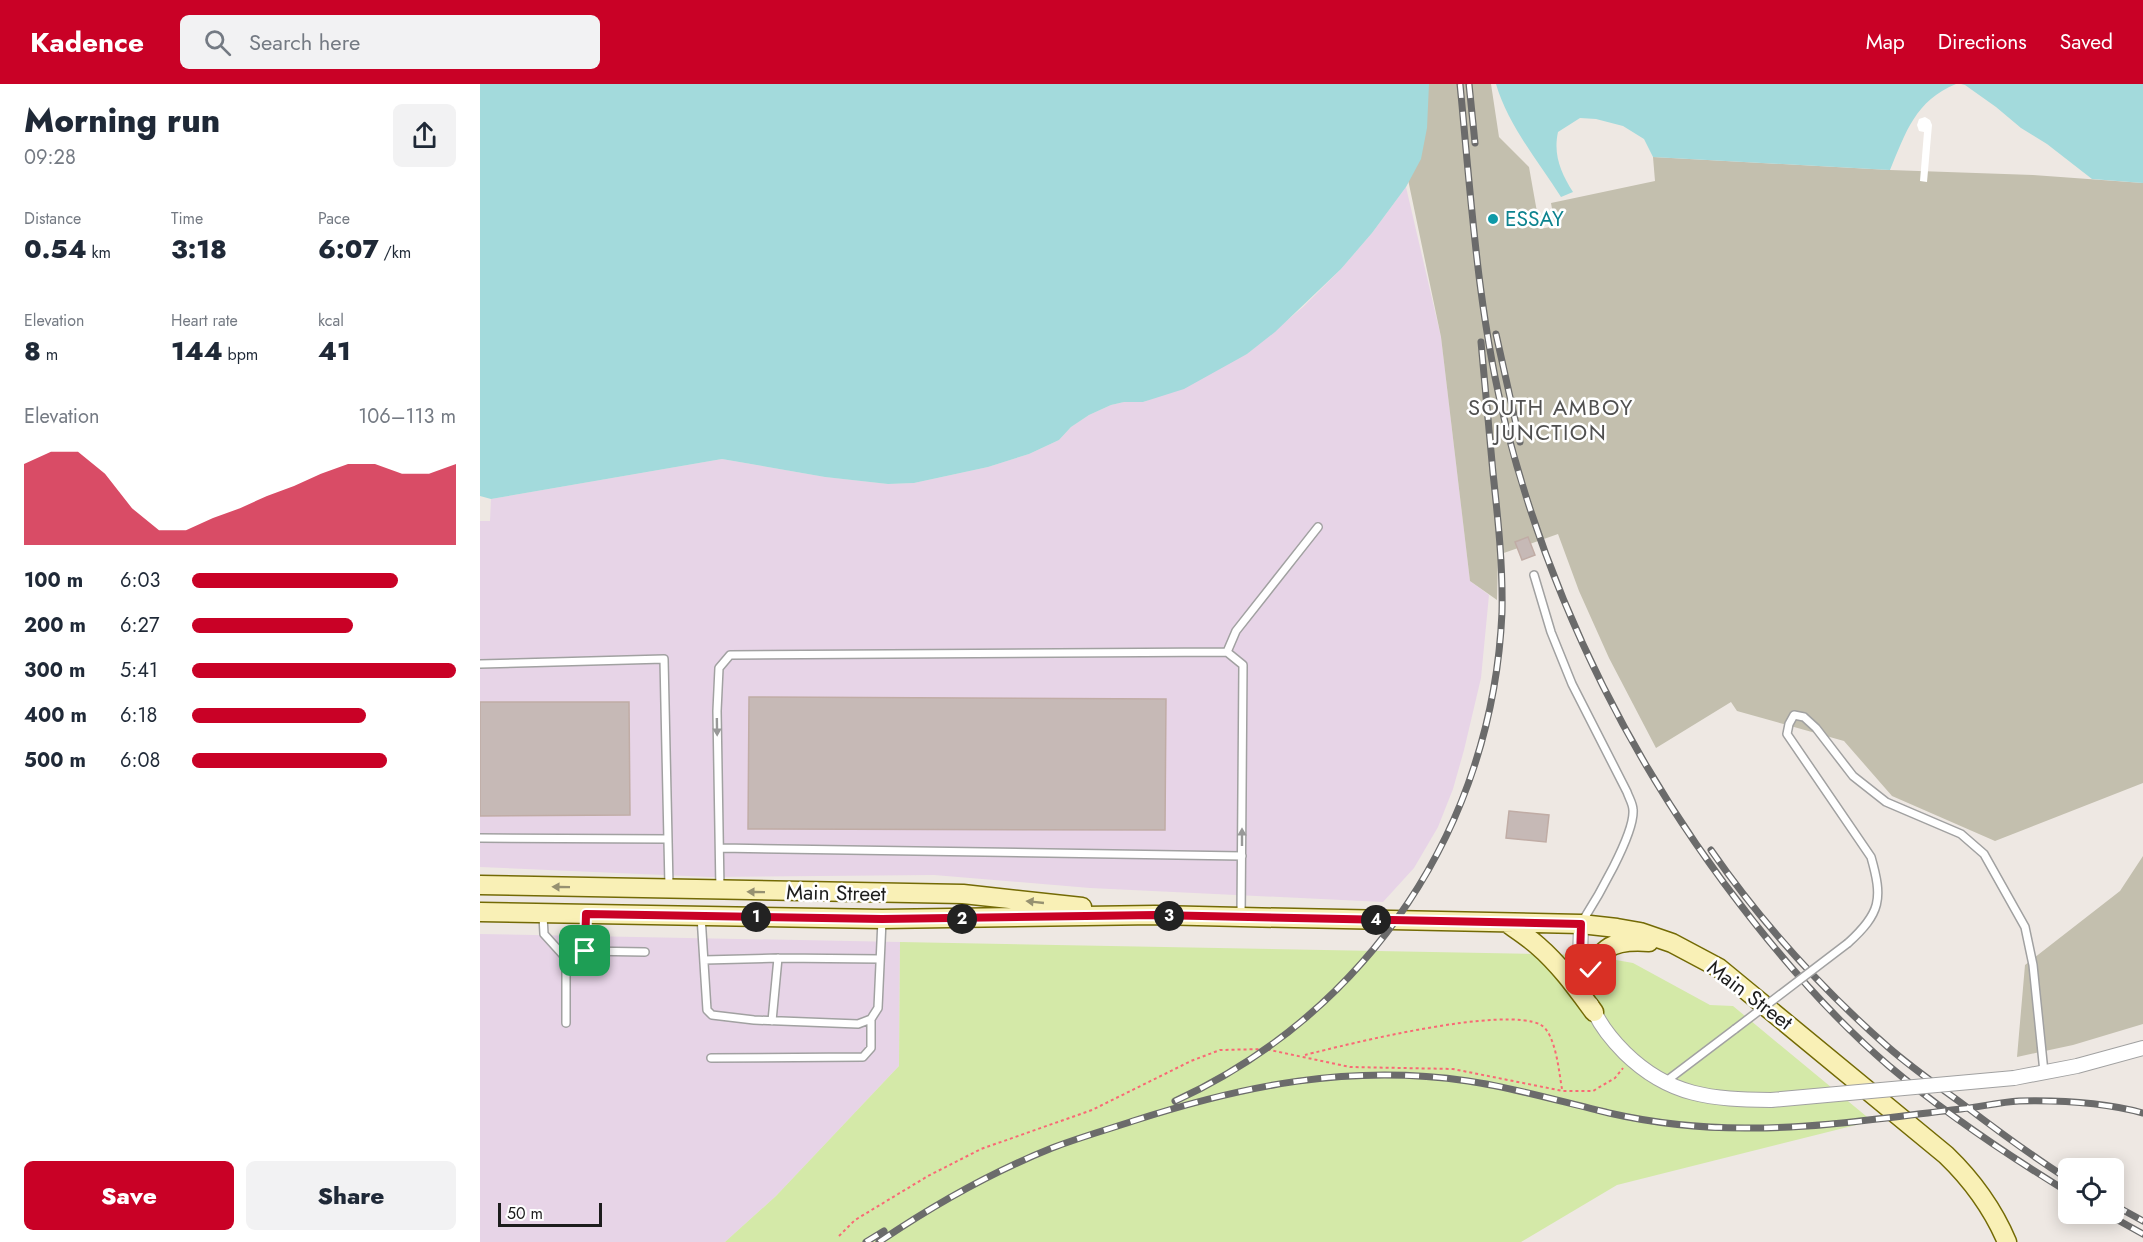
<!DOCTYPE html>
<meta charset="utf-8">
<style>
body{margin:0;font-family:Jost,sans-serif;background:#f2f2f3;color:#1f2937;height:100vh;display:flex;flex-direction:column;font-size:22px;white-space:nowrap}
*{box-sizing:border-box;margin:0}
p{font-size:20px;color:#747a83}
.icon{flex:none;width:33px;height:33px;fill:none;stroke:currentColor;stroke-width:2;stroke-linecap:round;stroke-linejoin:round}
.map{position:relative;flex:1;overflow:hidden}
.details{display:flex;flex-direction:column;background:#fff;width:480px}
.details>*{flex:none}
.buttons{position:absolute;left:1578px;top:1074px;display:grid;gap:12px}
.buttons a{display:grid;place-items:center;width:66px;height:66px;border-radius:9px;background:#fff;box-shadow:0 3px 15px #0003;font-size:30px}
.scale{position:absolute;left:18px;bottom:15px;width:104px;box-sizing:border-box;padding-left:6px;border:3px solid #1d1d1d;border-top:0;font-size:16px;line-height:21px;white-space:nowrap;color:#1d1d1d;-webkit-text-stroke:4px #fff;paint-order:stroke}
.pin{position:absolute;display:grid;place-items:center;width:51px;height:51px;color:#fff;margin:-26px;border-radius:12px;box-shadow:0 3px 9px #0006}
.km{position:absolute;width:30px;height:30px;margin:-15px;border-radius:50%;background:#222;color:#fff;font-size:16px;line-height:30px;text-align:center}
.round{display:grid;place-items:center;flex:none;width:63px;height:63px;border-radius:9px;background:#f2f2f3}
.headline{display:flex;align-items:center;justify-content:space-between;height:102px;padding:0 24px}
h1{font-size:33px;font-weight:800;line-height:45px}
.stats{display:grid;grid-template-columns:repeat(3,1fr);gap:9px;height:102px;padding:6px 24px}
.stats div{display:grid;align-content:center}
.stats b{font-size:26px;font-weight:800}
.stats small{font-size:16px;font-weight:400}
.stats p{font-size:16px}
.chart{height:168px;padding:12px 24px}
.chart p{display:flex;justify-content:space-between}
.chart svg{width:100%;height:108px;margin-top:6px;fill:#c90126;opacity:.7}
.button{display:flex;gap:12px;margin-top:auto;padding:12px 24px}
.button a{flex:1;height:69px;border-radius:9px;background:#c90126;color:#fff;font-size:24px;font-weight:800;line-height:69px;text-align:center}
.button a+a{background:#f2f2f3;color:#1f2937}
ul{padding:0 24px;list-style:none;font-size:20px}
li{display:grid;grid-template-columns:96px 72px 1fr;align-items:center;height:45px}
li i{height:15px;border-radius:8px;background:#c90126}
header{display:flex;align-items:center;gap:36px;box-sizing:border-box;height:84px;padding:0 30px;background:#c90126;color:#fff}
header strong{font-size:28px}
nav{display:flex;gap:33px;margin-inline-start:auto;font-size:21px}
.search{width:420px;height:54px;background:#f2f2f3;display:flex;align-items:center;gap:15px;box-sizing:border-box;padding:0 21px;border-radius:9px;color:#747a83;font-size:22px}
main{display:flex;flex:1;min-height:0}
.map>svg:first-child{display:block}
.industrial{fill:#e7d4e7}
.construction{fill:#c3bfae}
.grass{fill:#d4e9a8}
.water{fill:#a3dadc}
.pier{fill:#fff}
.building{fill:#c6b9b6;stroke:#c0aca5;stroke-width:1.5}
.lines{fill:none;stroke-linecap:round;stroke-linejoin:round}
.service-casing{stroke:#a1a1a1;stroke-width:10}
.minor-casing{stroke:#a1a1a1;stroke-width:16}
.secondary-casing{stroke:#736a05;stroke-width:21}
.path{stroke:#f96975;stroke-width:2;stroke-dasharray:3 3;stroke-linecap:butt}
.service{stroke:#fff;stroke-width:7}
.minor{stroke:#fff;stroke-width:14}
.secondary{stroke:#f9f0b6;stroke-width:18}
.rail-casing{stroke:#6b6b6b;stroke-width:7}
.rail{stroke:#fff;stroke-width:4.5;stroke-dasharray:14;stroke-linecap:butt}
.service-bridge-casing{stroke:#a1a1a1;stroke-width:10;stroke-linecap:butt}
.minor-bridge-casing{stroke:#a1a1a1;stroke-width:16;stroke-linecap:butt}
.service-bridge{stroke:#fff;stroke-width:7}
.minor-bridge{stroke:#fff;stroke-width:14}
.oneway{fill:#999}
.oneway2{fill:#969171}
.route-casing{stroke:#fff;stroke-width:12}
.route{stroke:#c90126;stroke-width:8}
.culture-dot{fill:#0f9aa8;stroke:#fff;stroke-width:2}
.labels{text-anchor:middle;stroke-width:5;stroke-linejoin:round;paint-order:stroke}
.culture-label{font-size:21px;fill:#0d838f;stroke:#fff;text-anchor:start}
.street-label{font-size:21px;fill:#1d1d1d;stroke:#fff}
.neighbourhood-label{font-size:22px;letter-spacing:1.5px;fill:#505050;stroke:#fff}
</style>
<header>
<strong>Kadence</strong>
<div class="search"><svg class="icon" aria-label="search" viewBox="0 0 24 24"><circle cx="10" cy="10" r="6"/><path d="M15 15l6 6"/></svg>Search here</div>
<nav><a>Map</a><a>Directions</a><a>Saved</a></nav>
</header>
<main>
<section class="details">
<div class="headline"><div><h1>Morning run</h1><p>09:28</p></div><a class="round"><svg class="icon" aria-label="share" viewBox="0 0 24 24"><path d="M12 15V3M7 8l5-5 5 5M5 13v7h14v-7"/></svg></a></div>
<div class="stats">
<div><p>Distance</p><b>0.54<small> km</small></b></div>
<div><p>Time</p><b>3:18</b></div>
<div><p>Pace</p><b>6:07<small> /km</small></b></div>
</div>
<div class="stats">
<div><p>Elevation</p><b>8<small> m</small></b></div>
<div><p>Heart rate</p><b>144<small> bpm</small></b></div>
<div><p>kcal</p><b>41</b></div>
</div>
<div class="chart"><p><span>Elevation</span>106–113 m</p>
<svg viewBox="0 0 160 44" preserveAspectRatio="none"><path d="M0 44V11L10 6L20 6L30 15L40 29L50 38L60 38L70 33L80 29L90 24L100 20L110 15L120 11L130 11L140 15L150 15L160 11V44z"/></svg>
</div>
<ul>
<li><b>100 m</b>6:03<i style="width:78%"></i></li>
<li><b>200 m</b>6:27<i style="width:61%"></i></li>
<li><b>300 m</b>5:41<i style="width:100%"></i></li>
<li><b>400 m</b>6:18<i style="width:66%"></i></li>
<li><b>500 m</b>6:08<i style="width:74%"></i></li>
</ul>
<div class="button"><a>Save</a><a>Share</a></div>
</section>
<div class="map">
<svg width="1663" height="1158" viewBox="0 0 1663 1158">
<rect width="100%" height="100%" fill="#eee8e3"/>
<path class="industrial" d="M926 103 961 253 990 497 1009 511 1001 594 984 666 973 705 958 743 934 784 903 818 610 804 454 791 230 793 0 783V437H10L11 415 242 375 345 393 408 400 434 399 508 383 549 370 579 356 591 343 609 331 631 321 644 318H664L767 270 823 223 861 185 892 149Z
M0 850 420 858 419 982 296 1112 245 1158H0Z"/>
<path class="construction" d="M908 0H1011L1019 53 1049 83 1060 145 1075 142 1071 119 1175 97 1173 73 1410 86 1553 91 1663 99V699L1515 757 1412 712 1364 657 1257 627 1251 618 1176 664 1129 574 1099 507 1078 450 1018 471 1017 516 990 497 961 253Z
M1663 772V940L1593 961 1537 973 1545 881 1640 807Z"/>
<path class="grass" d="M420 858 1108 871 1153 879 1230 921 1253 922 1392 1037 1137 1101 1041 1158H245L296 1112 419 982Z"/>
<path class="water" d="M0 0H949L947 44 941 75 926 103 892 149 861 185 795 248 767 270 704 305 663 318H644L631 321 609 331 591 343 579 356 549 370 508 383 434 399 408 400 345 393 242 375 11 415 0 412Z
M1016 0H1476C1435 17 1426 48 1410 86L1173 73 1164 55 1143 42 1116 35 1100 34 1078 48C1073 71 1081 89 1093 108L1081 113C1058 77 1028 41 1016 0Z
M1481 0H1663V99L1612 95 1567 60 1541 44 1516 23 1485 1Z"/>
<path class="pier" d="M1445 33 1450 36 1452 41 1447 98 1440 97 1444 48 1439 47 1437 41 1439 35Z"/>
<path class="building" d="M1048 453 1055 471 1042 476 1035 458Z
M269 613 686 615 685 746 268 745Z
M0 618H149L150 731 0 732Z
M1029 727 1069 731 1066 758 1026 754Z"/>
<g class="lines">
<defs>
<path id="service" d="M1054 491 1071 548 1092 600 1147 708C1149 714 1153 720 1153 726 1155 750 1116 816 1102 838
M747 568 756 547 838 443
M0 580 184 575 189 802
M0 754 188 755
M240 764 762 772
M240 806 237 627 239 584 250 571 747 568 763 581 761 833
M63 832 64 850 83 871 86 878V939
M106 832 105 867 165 868
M221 832 227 926 232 931 274 936 378 940 391 935 398 924 402 836
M1368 859C1401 829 1403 815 1391 773L1307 650 1309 640 1314 631 1324 633 1336 644 1373 692 1406 718 1481 750 1504 770 1545 843 1553 881 1564 988
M224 876 298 874 400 875
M292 937 298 874
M231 974 383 973 391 964V935
M1185 998 1255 945"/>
<path id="minor" d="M1101 840 1100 876 1105 901
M1111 920C1118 939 1131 955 1145 969 1190 1013 1232 1015 1291 1016
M1534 994 1597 982 1663 964"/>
<path id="secondary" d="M0 801 483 810 602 823
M0 828 402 835 675 831 761 833 1101 840 1137 844 1160 848 1192 859 1239 884 1466 1071C1492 1096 1513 1125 1527 1158
M1027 839C1037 846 1048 853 1058 862 1080 881 1097 905 1114 928
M1105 902C1119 865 1128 855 1169 858"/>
</defs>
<use href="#service" class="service-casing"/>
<use href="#minor" class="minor-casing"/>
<use href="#secondary" class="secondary-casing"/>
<path class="path" d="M825 971C868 960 1025 921 1061 941 1076 950 1079 989 1082 1005
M359 1152 375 1136 448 1092 501 1065 612 1026 711 977 740 966 785 965 870 983 973 985 1083 1007H1113L1135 994 1143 984"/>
<use href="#service" class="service"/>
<use href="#minor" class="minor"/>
<use href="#secondary" class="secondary"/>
<defs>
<path id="rail" d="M980 0C991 114 998 231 1026 342 1072 523 1157 691 1273 837 1314 889 1359 939 1409 982 1466 1030 1526 1070 1588 1108
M989 0 995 59
M1016 250 1040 358
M1231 766C1281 838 1342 905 1408 963 1432 984 1458 1002 1484 1021 1518 1047 1552 1072 1588 1095
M695 1017C889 928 1013 741 1022 528 1023 482 1018 435 1013 389 1009 345 1005 302 1001 258
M1634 1121 1663 1137
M1627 1130 1663 1150
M386 1158 404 1147
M399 1158C452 1122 512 1088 572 1064 598 1054 626 1046 653 1037 765 1001 869 980 988 997 1036 1004 1082 1018 1129 1029 1173 1039 1220 1044 1265 1044 1337 1045 1410 1033 1481 1025 1500 1023 1520 1018 1539 1017 1578 1016 1626 1019 1663 1029"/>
</defs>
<use href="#rail" class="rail-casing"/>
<use href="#rail" class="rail"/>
<defs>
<path id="service-bridge" d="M1255 945 1368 859"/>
<path id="minor-bridge" d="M1291 1016 1534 994"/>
</defs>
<use href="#service-bridge" class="service-bridge-casing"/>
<use href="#minor-bridge" class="minor-bridge-casing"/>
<use href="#service-bridge" class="service-bridge"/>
<use href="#minor-bridge" class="minor-bridge"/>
</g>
<defs><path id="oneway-solid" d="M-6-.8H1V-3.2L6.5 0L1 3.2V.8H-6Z" transform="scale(1.5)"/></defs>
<g class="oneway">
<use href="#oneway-solid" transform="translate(237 643) rotate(89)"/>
<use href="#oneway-solid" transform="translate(762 753) rotate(-90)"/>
</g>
<g class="oneway2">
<use href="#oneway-solid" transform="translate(81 803) rotate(-179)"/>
<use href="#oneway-solid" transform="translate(276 808) rotate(-179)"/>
<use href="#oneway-solid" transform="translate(555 818) rotate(-174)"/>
</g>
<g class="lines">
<defs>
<path id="route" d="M105 867 106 830 402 835 675 831 1101 840 1100 876 1105 902 1111 886"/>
</defs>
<use href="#route" class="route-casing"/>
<use href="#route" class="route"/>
</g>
<circle class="culture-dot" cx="1013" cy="135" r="6"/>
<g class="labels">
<g class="culture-label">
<text x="1025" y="142">ESSAY</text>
</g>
<g class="street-label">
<text transform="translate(356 809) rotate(1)" y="7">Main Street</text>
<text transform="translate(1270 911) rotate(37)" y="7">Main Street</text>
</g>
<g class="neighbourhood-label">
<text x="1071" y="331">SOUTH AMBOY<tspan x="1071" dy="25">JUNCTION</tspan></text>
</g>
</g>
</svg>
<div class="buttons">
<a><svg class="icon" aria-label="locate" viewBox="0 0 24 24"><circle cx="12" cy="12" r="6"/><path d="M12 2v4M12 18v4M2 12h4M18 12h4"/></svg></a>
</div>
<div class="scale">50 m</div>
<div class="pin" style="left:105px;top:867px;background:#1e9e55"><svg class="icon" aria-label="arrive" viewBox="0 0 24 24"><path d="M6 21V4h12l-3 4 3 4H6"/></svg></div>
<div class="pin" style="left:1111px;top:886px;background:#d93025"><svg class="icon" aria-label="check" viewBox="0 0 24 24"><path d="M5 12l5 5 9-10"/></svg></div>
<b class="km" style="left:276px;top:833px">1</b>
<b class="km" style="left:482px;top:835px">2</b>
<b class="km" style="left:689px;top:832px">3</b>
<b class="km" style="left:896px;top:836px">4</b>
</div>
</main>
